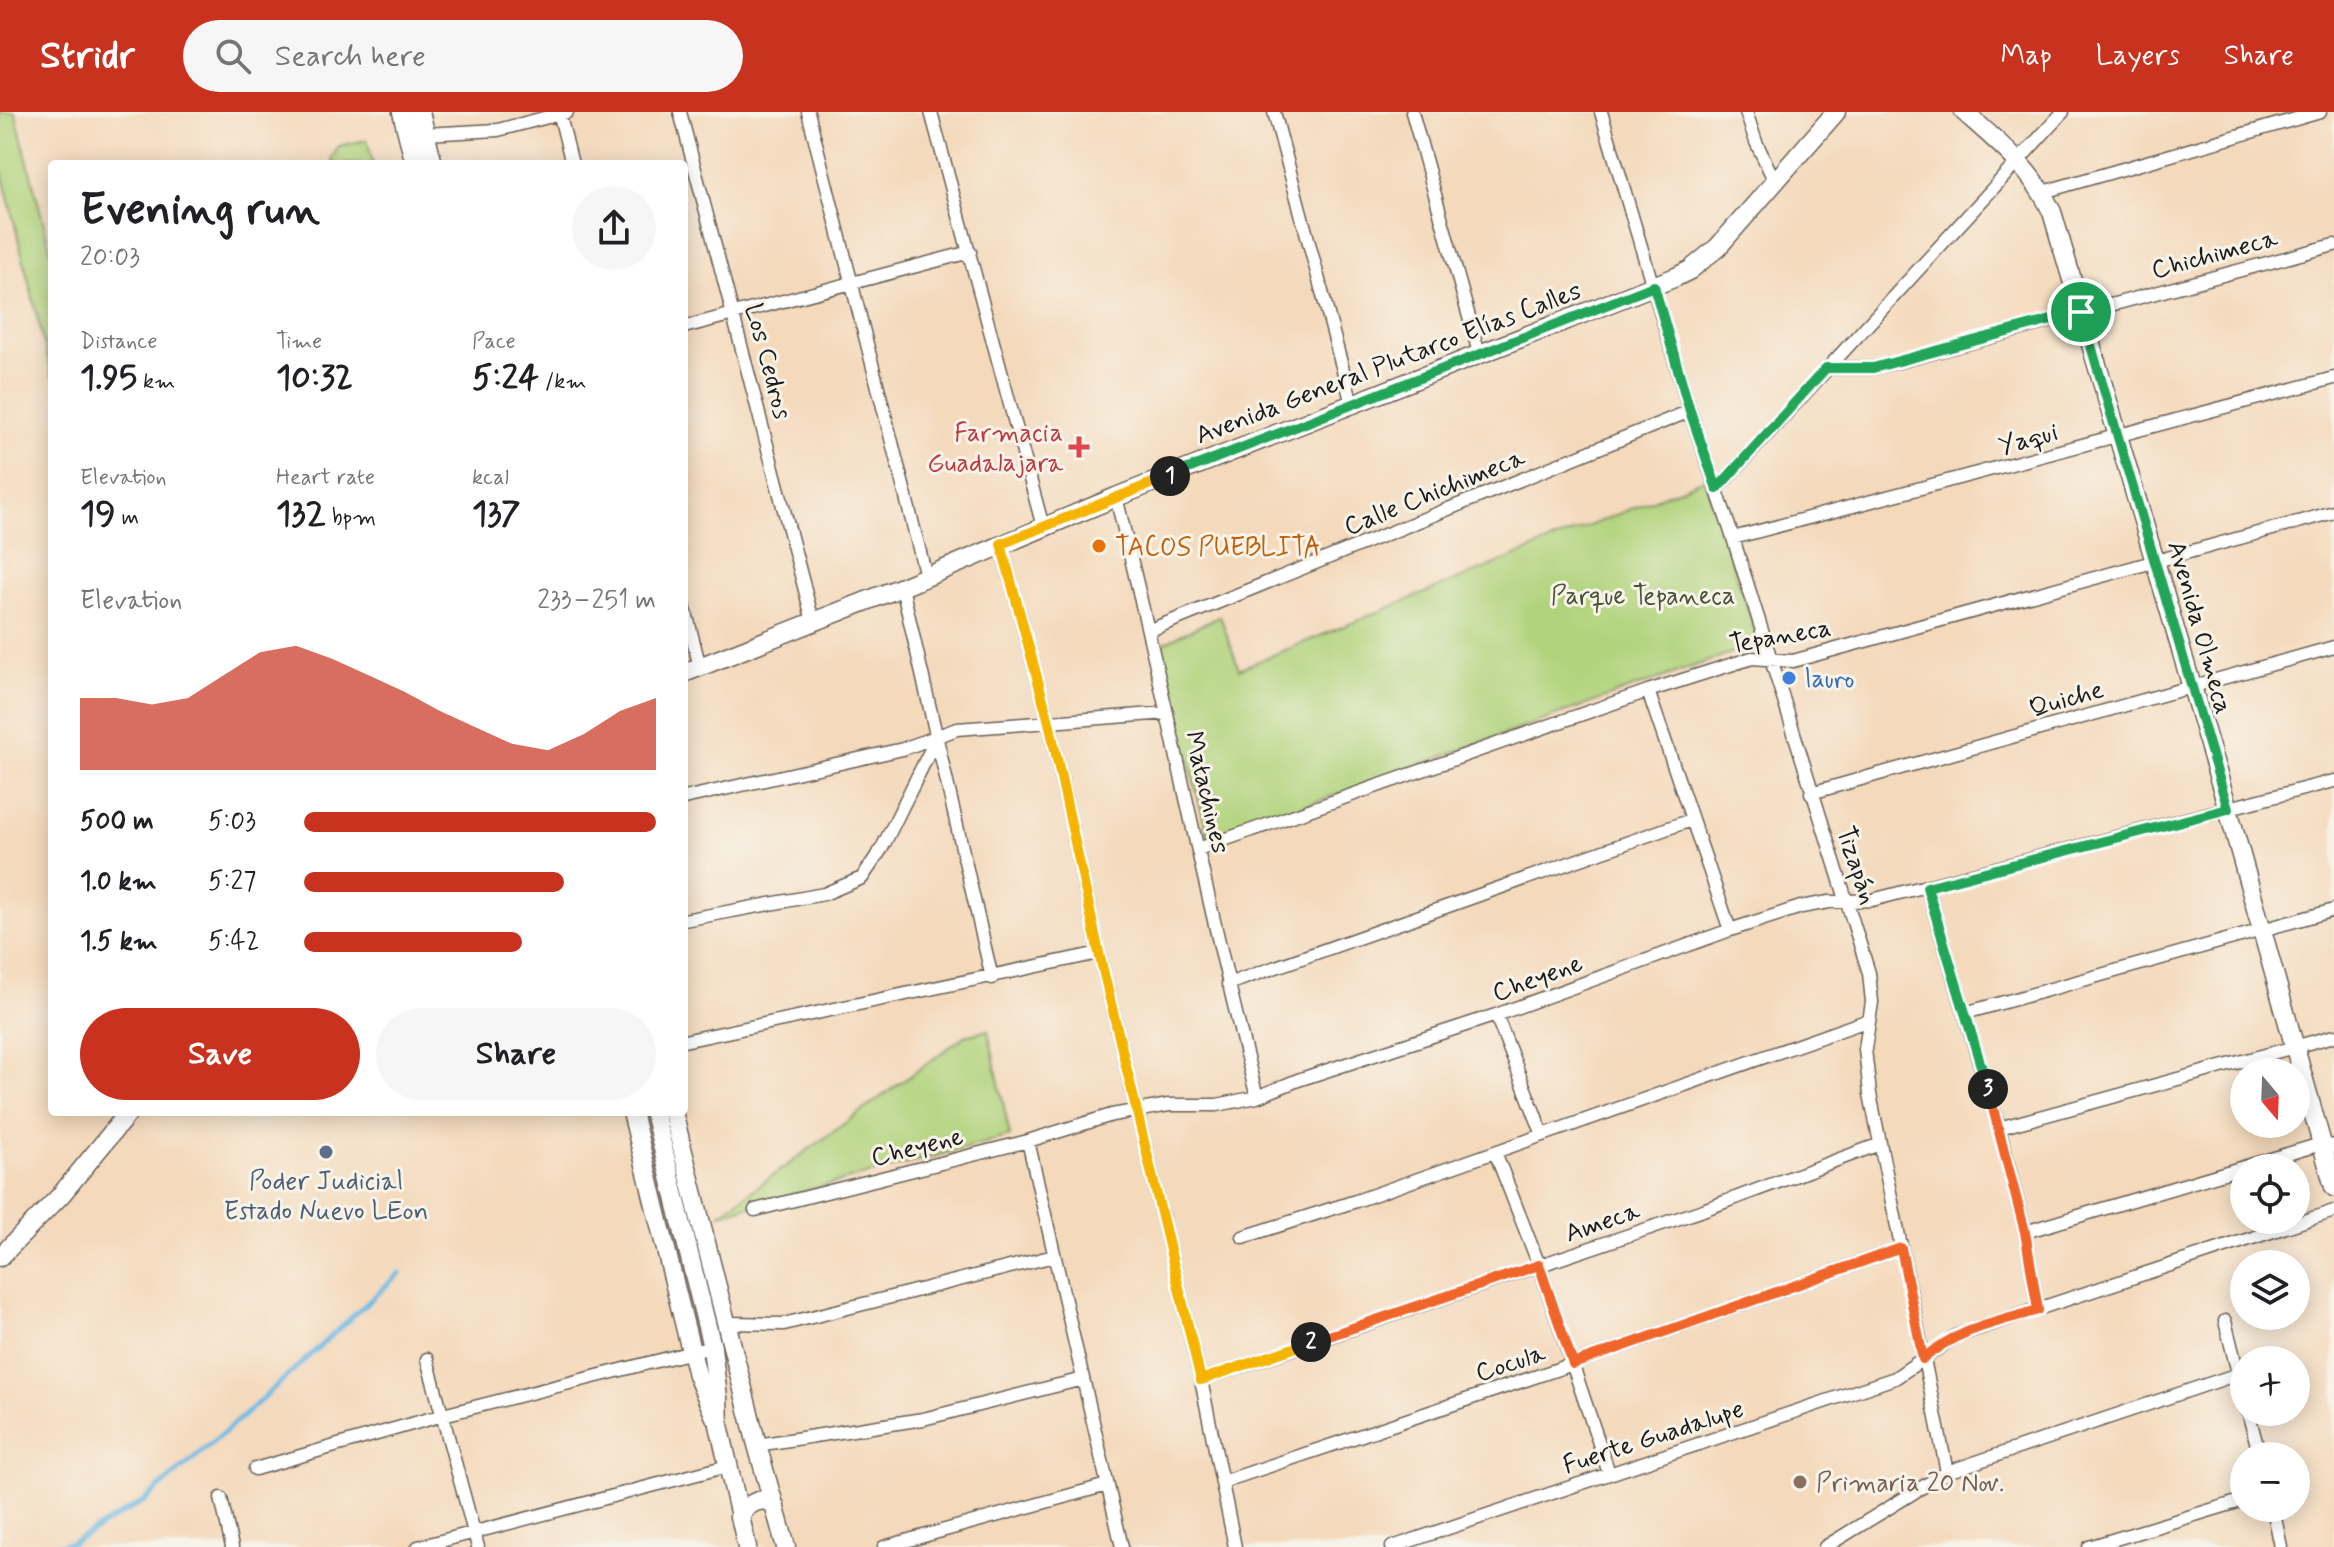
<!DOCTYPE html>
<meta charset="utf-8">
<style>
body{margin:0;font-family:Mynerve,sans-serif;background:#f6f6f6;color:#202124;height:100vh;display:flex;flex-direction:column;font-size:30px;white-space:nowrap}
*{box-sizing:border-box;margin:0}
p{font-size:26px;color:#757577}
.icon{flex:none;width:44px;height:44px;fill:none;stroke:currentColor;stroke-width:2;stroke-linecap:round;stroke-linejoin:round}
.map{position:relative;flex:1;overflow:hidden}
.sheet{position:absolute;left:48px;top:48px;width:640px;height:956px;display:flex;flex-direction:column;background:#fff;border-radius:8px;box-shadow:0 4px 20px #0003}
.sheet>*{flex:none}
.needle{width:52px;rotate:161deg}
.tools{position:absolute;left:2230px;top:946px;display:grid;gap:16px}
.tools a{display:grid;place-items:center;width:80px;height:80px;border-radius:50%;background:#fff;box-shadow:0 4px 20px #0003;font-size:40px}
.pin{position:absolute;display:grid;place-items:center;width:68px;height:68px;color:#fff;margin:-34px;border:4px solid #fff;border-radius:50%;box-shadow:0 2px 8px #0007}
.km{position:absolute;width:40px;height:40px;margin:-20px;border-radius:50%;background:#222;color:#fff;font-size:22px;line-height:40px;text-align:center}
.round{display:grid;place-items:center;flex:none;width:84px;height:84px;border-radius:42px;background:#f6f6f6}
.summary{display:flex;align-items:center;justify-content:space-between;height:136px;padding:0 32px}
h1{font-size:44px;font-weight:700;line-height:60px}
.stats{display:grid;grid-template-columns:repeat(3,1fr);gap:12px;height:136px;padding:8px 32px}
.stats div{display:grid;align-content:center}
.stats b{font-size:34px;font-weight:700}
.stats small{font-size:22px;font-weight:400}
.stats p{font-size:22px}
.chart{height:224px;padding:16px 32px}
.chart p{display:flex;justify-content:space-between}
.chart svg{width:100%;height:144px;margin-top:8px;fill:#c8321e;opacity:.7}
.action{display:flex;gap:16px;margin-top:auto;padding:16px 32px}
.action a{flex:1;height:92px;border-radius:48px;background:#c8321e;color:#fff;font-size:32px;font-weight:700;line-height:92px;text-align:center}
.action a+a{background:#f6f6f6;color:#202124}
ul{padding:0 32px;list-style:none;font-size:26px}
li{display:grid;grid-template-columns:128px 96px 1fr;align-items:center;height:60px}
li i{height:20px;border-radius:10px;background:#c8321e}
header{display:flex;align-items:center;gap:48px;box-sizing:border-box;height:112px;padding:0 40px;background:#c8321e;color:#fff}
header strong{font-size:38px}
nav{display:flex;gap:44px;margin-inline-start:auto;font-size:28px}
.search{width:560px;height:72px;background:#f6f6f6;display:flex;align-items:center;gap:20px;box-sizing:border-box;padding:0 28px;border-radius:44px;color:#757577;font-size:30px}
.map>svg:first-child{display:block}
.green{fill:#b0d37b;stroke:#66784c;stroke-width:2}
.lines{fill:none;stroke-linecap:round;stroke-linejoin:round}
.stream{stroke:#68b7e3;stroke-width:5}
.street-casing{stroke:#685e54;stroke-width:15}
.secondary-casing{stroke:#685e54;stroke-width:21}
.street{stroke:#fff;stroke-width:12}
.secondary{stroke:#fff;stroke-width:18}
.split-1-casing{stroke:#fff;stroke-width:16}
.split-2-casing{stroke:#fff;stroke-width:16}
.split-3-casing{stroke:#fff;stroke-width:16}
.split-4-casing{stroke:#fff;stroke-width:16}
.split-1{stroke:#22a559;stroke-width:10}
.split-2{stroke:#f5b400;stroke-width:10}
.split-3{stroke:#f0652b;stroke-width:10}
.split-4{stroke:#22a559;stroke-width:10}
.health-dot{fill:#e0444e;stroke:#f7f3e8;stroke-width:3}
.food-dot{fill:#e8710a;stroke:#f7f3e8;stroke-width:3}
.shop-dot{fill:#3f7fe0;stroke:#f7f3e8;stroke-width:3}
.service-dot{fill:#5c6f8a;stroke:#f7f3e8;stroke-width:3}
.education-dot{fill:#8d6e63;stroke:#f7f3e8;stroke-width:3}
.labels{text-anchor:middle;stroke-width:6;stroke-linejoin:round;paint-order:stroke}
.street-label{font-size:26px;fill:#1c1c1c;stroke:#f7f3e8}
.health-label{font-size:26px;fill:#be3a42;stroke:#f7f3e8;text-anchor:end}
.food-label{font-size:26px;fill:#c56008;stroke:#f7f3e8;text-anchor:start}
.park-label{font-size:26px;fill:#485338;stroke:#f7f3e8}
.shop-label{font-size:26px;fill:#366cbe;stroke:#f7f3e8;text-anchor:start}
.service-label{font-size:26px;fill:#4e5e75;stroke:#f7f3e8}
.education-label{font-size:26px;fill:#785e54;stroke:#f7f3e8;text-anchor:start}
</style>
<header>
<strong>Stridr</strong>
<div class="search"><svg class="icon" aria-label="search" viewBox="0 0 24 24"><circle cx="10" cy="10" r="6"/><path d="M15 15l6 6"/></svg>Search here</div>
<nav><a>Map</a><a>Layers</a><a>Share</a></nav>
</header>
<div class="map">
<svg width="2334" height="1435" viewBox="0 0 2334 1435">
<rect width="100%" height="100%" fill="#f7f3e8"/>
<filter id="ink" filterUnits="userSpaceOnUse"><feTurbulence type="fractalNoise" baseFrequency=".0125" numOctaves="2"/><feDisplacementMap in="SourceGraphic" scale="16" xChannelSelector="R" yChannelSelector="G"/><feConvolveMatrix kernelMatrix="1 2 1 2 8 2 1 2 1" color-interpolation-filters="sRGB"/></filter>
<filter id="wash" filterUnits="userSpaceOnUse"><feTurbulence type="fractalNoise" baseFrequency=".006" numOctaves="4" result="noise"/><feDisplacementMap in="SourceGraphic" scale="32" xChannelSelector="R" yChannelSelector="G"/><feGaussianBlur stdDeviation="1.8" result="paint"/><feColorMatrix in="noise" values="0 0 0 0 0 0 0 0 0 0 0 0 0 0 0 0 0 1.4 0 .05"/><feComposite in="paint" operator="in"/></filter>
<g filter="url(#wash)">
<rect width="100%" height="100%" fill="#f4d9bb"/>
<path class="green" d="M0 0H15L52 144V265L0 52Z
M367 28 373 52H333L332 46 339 34Z
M1704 367 1759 531 1209 728 1159 533 1220 504 1239 557Z
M988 918 1010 1024 720 1102 965 924Z"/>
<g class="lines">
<path class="stream" d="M44 1435 72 1431 144 1389 250 1298 400 1161"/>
</g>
</g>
<g filter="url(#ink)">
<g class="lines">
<defs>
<path id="street" d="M559 0 572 52
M680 0 813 509
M808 0 926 464
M931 0 1043 415
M1274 0 1352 292
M1412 0 1479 241
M1601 0 1690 299 1733 426 1869 861 1872 890 1865 937 1870 982 1947 1360
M1746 0 1756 30 1775 70
M425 22 498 18 567 0
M2043 80 2320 0
M684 215 970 140
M1826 256H1873L1902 249 2334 133
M1717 377 2063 0
M1116 385C1166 584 1205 786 1257 985
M1733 426 2334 266
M1001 432 1049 610 1099 841 1201 1268 1235 1435
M902 475 992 866
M684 493 700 555
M1150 518 1690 299
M1648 579 1730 818
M1811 681 2334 535
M684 686 903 637 957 617 1167 601
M1198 737 1648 579 1752 546 1793 549 2334 400
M1927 775 1999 1016 2025 1120 2038 1198
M684 808 824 782 862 766 882 736 937 625
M1228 872 1691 708
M1965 901 2334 798
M1496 903 1543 1023
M684 929 1099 841
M1999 1016 2334 924
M1028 1029 1122 1435
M1495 1040 1539 1153 1609 1361
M755 1098 1028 1029 1112 1003 1169 993H1217L1257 985 1298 968 1496 903 1730 818 1801 795 1829 790 1872 788 2334 669
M2025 1120 2321 1032 2334 1034
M1243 1125 1356 1089 1869 908
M2225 1209 2244 1285
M726 1211 784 1212 1054 1144
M427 1247 478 1435
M1201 1268 1703 1098 1880 1032
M2248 1300 2260 1344
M757 1333 923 1307 1083 1267
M255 1357 443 1303 712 1235
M1222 1370 1573 1252 1901 1136
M221 1386 232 1435
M2273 1396 2281 1435
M418 1435 728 1354
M884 1435 1107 1373
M1392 1435 1895 1266 1956 1224 2334 1099
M1825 1435 1947 1360 2238 1262
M2089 1435 2244 1388"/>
<path id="secondary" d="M402 0 415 52
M420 0 433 52
M1964 0C1998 30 2033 58 2052 100L2228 697 2334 1075
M684 561 902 475 1116 385 1676 165 1690 158 1718 135 1836 0
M632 1000 697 1263 715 1305
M654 1000 712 1235 718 1286 719 1313 747 1435
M673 1000 757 1333 786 1435
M0 1145 60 1084 129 1000
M739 1405C746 1394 754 1388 767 1388L775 1394"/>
</defs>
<use href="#street" class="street-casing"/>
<use href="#secondary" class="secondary-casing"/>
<use href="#street" class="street"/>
<use href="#secondary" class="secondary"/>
</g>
</g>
<g class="lines" filter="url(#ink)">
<defs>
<path id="split-1" d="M1170 364 1654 174 1690 299 1717 377 1826 256H1873L2081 200"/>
<path id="split-2" d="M1170 364 1001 432 1049 610 1099 841 1201 1268 1311 1230"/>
<path id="split-3" d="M1311 1230 1539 1153 1573 1252 1901 1136 1923 1247C1954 1218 1998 1210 2038 1198L2025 1120 1988 977"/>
<path id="split-4" d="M1988 977 1927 775 2228 697 2081 200"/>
</defs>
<use href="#split-1" class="split-1-casing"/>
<use href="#split-2" class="split-2-casing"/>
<use href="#split-3" class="split-3-casing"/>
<use href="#split-4" class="split-4-casing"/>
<use href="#split-1" class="split-1"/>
<use href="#split-2" class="split-2"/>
<use href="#split-3" class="split-3"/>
<use href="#split-4" class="split-4"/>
</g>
<path class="health-dot" d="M1075 323h8v8h8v8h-8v8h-8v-8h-8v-8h8z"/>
<circle class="food-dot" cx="1099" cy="434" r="8"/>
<circle class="shop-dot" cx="1789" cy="566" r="8"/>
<circle class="service-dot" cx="326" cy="1040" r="8"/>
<circle class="education-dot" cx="1800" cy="1370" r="8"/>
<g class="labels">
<g class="street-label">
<text transform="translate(2214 141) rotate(-15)" y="9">Chichimeca</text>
<text transform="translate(769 249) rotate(75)" y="9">Los Cedros</text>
<text transform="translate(1388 250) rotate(-21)" y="9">Avenida General Plutarco Elías Calles</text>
<text transform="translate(2028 326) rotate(-15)" y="9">Yaqui</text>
<text transform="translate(1434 379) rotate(-22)" y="9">Calle Chichimeca</text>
<text transform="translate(2201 515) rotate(74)" y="9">Avenida Olmeca</text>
<text transform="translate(1780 523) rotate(-10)" y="9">Tepaneca</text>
<text transform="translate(2066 586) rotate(-16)" y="9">Quiche</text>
<text transform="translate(1208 680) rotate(77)" y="9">Matachines</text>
<text transform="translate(1858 753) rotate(72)" y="9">Tizapán</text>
<text transform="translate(1537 865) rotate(-20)" y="9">Cheyene</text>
<text transform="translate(917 1034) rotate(-14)" y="9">Cheyene</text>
<text transform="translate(1602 1109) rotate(-19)" y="9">Ameca</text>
<text transform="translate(1510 1250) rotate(-18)" y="9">Cocula</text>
<text transform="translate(1653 1324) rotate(-18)" y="9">Fuerte Guadalupe</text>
</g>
<g class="health-label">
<text x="1063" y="329">Farmacia<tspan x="1063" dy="30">Guadalajara</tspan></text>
</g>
<g class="food-label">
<text x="1115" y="443">TACOS PUEBLITA</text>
</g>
<g class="park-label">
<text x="1643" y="492">Parque Tepaneca</text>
</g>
<g class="shop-label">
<text x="1805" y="575">lauro</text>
</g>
<g class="service-label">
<text x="326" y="1077">Poder Judicial<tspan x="326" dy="30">Estado Nuevo LEon</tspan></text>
</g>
<g class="education-label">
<text x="1816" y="1379">Primaria 20 Nov.</text>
</g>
</g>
</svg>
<div class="tools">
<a><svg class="needle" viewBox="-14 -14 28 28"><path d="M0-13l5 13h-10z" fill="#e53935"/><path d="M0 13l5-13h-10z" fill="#757577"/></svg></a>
<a><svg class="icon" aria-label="locate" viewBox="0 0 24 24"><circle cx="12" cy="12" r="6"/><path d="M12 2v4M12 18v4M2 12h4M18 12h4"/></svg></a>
<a><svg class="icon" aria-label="layers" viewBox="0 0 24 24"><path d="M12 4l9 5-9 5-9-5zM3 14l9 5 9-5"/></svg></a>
<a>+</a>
<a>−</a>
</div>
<div class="pin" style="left:2081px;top:200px;background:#1e9e55"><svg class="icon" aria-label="arrive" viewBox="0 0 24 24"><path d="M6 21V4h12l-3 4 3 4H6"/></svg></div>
<b class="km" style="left:1170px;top:364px">1</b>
<b class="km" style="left:1311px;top:1230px">2</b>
<b class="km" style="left:1988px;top:977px">3</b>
<section class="sheet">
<div class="summary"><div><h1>Evening run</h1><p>20:03</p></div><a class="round"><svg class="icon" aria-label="share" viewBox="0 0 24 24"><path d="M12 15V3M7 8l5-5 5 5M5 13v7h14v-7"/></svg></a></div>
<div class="stats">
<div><p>Distance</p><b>1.95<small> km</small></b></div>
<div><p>Time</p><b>10:32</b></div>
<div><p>Pace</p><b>5:24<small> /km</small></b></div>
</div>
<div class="stats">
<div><p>Elevation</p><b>19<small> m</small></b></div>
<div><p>Heart rate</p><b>132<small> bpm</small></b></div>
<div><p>kcal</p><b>137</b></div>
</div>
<div class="chart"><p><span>Elevation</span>233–251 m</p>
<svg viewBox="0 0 160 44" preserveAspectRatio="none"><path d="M0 44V22L10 22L20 24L30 22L40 15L50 8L60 6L70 10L80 15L90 20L100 26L110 31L120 36L130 38L140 33L150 26L160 22V44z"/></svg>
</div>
<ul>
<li><b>500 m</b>5:03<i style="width:100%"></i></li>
<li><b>1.0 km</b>5:27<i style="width:74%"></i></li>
<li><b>1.5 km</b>5:42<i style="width:62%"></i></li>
</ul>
<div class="action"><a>Save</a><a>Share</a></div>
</section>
</div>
